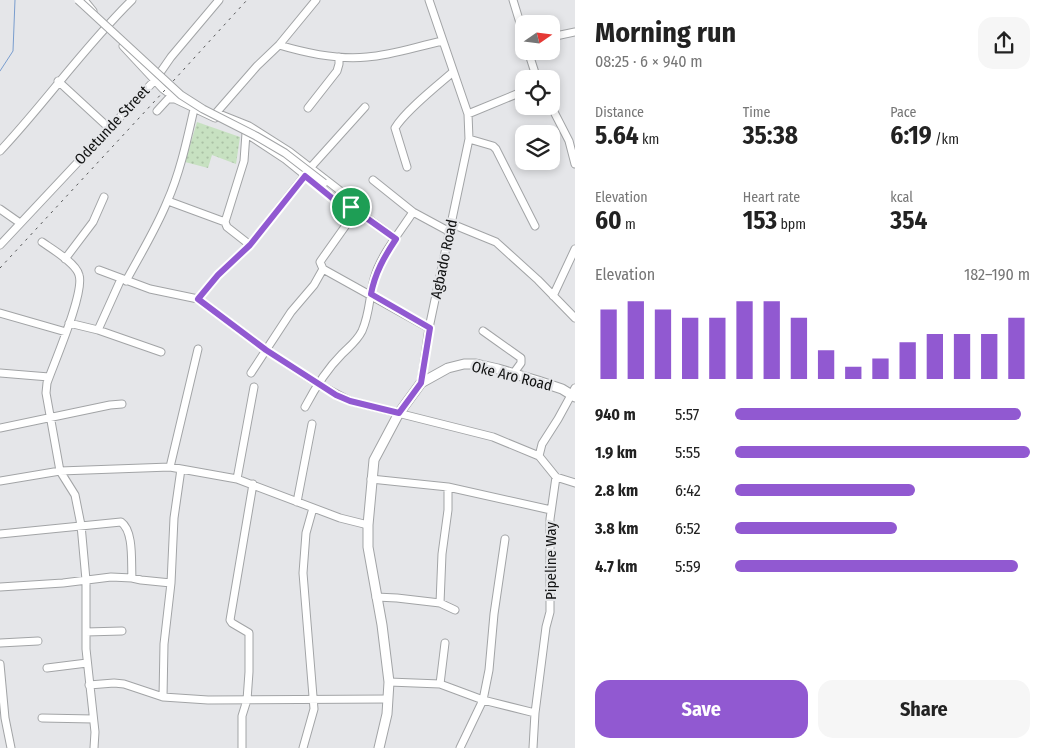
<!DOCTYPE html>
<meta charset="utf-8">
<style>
body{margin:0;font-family:"Fira Sans Condensed",sans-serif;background:#f6f6f6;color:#222;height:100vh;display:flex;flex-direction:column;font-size:19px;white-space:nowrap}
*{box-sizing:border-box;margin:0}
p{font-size:16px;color:#767676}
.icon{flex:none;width:28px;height:28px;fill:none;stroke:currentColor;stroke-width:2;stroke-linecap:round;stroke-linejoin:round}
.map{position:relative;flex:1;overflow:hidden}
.sheet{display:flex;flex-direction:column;background:#fff;width:475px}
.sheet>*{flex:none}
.needle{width:32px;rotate:76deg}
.fabs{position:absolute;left:515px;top:15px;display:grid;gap:10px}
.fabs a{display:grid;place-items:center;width:45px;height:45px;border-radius:10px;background:#fff;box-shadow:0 2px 8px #0003;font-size:25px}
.pin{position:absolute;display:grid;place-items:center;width:42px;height:42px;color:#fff;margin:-21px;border:2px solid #fff;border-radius:50%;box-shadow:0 1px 5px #0007}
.round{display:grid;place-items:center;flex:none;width:52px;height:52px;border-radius:15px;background:#f6f6f6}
.head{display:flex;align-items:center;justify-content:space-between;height:85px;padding:0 20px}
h1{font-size:28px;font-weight:700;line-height:38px}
.figures{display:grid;grid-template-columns:repeat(3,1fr);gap:8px;height:85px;padding:5px 20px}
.figures div{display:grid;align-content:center}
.figures b{font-size:25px;font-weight:700}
.figures small{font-size:14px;font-weight:400}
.figures p{font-size:14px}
.chart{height:140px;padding:10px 20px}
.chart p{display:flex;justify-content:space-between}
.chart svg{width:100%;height:90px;margin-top:5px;stroke:#9159d1;stroke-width:6}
.cta{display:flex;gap:10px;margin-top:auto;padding:10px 20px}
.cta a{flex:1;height:58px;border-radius:15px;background:#9159d1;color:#fff;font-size:20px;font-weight:700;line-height:58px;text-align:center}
.cta a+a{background:#f6f6f6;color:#222}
ul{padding:0 20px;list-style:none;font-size:16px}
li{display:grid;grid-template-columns:80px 60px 1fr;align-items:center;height:38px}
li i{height:12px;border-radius:6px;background:#9159d1}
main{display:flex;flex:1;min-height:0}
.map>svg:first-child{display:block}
.garden{fill:url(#garden-dots)}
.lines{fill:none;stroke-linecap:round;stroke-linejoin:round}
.stream{stroke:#799dce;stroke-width:1}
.minor-casing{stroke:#a2a4a6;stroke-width:9}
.major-casing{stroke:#a2a4a6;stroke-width:11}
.minor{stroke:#fff;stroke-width:7}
.major{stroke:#fff;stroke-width:9}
.rail{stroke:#525354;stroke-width:1;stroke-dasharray:2.5 5;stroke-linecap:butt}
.minor-bridge-casing{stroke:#a2a4a6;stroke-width:9;stroke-linecap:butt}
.minor-bridge{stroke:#fff;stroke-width:7}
.route-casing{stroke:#fff;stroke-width:10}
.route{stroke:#9159d1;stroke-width:6}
.labels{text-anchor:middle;stroke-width:4.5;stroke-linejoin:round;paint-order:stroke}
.street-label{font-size:15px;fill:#111212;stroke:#e5e6e9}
</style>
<main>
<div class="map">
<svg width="575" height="748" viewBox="0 0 575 748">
<defs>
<pattern id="garden-dots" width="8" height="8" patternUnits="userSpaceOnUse" patternTransform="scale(1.25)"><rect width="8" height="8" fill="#c7e1c1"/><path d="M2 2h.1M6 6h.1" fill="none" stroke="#aac0a5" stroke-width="1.8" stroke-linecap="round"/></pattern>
</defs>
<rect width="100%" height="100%" fill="#e5e6e9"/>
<path class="garden" d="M197 122 240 137 236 164 212 155 208 168 185 162Z"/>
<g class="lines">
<path class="stream" d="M0 71 13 51 15 0"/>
<defs>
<path id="minor" d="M84 0 93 11
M513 0 524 36
M551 37 575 32
M279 45C306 53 339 60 367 57 393 55 418 46 443 41
M123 46 163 89 167 92 182 97
M528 51 537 79
M58 81 109 128
M551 106 569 141 575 164
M308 108 337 71 339 64V57
M157 111 168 99H175L215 118
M216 113 257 66 279 45 316 0
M219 114 249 126 290 152 343 193 351 207 337 201 285 159 247 134
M468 114 524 91
M246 133 244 161 225 222 227 227 250 245
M469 139 493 146 496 149 535 226
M0 151C46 102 84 47 132 0
M311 167 365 107
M407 167 395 128C405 111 438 85 453 72
M373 180 413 212 450 232
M168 201 225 222
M0 209 20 223
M355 209 396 239
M356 211 322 259 320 262 323 269 429 328
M452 224 496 242 538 280 575 318
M42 242C52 249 76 263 79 275 85 292 54 363 47 383L46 393 60 471 75 495 81 525 86 580V649L95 732 94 748
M0 245 155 80 171 57 219 0
M65 259 93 222 104 197
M99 270 150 289 198 299 266 350 318 384 350 401 493 437 539 456
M126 281C140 255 156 229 167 202 180 173 187 140 194 109
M553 296 575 249
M198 299 218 275 250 245 305 175
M0 313 66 332
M69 323 98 330 161 352
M98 330 121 279
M483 331 521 358V363L513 374
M0 373 49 377
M251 373 291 312 314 285 323 269
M421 383 429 328 469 139 468 114 429 0
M305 407C315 388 327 369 342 354 350 346 357 341 362 331 370 313 369 297 374 279 380 256 400 232 413 212
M0 428 110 405 122 404
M170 467 198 349
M556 477 575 483
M237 479 254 387
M371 479 448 487 551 510
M0 481 60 471 170 467 237 479 340 518 368 525
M297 502 312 424
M0 534 121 522C134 531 131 562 132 578
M0 587 63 583 111 577 132 578 141 580 171 583
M376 597 397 598 440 603 455 610
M440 603 442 554 448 510V487
M86 632 122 631
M0 643 38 641
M0 664 5 718 11 748
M47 668 87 663
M389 682 440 684 483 700 535 713
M440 684 445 643
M89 685 114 683 124 684 163 697 208 700 388 699
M163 697 164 644 171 583 174 518 181 469
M42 718 93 719
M242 748V716L247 700 249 672V633L232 623 230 620 253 484
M303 748 314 709 303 573 306 533 313 508
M460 748 483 700 489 670 494 614 505 539
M533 748 535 713 546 627 550 612V519L556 477 539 456 542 444 558 419 575 388"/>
<path id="major" d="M379 748 387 714 389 682 382 625 368 547V525L374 460 399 413 421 383 448 368 464 364H476L498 369 538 381 562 389 575 397"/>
</defs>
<use href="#minor" class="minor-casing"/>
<use href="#major" class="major-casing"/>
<use href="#minor" class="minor"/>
<use href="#major" class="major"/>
<path class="rail" d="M0 268 165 90 247 0"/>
<defs>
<path id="minor-bridge" d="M78 0 181 95 203 109 256 136 285 153 324 183"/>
</defs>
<use href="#minor-bridge" class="minor-bridge-casing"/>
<use href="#minor-bridge" class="minor-bridge"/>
</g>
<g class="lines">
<defs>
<path id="route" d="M305 176 337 202 351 207 396 239C384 257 375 273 371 294L430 328 421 383 399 413 350 401 336 395 266 350 198 299 218 275 250 245Z"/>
</defs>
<use href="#route" class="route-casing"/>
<use href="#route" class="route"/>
</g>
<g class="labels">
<g class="street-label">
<text transform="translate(112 125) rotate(-47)" y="5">Odetunde Street</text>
<text transform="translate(444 259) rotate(-78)" y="5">Agbado Road</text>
<text transform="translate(512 376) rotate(14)" y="5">Oke Aro Road</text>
<text transform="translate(551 561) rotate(-90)" y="5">Pipeline Way</text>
</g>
</g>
</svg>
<div class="fabs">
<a><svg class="needle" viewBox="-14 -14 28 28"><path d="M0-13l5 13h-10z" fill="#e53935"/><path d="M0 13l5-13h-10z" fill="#767676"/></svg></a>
<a><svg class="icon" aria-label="locate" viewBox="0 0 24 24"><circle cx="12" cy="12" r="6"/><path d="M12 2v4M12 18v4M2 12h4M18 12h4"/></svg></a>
<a><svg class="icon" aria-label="layers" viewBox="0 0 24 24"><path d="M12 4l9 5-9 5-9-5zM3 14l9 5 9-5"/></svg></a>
</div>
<div class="pin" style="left:351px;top:207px;background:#1e9e55"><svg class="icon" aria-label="arrive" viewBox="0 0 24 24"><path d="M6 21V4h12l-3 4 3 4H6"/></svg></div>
</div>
<section class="sheet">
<div class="head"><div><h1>Morning run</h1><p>08:25 · 6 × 940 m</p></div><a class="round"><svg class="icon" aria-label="share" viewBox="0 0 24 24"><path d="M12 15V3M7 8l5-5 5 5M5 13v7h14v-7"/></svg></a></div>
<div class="figures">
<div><p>Distance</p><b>5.64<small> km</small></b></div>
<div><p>Time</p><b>35:38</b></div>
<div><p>Pace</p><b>6:19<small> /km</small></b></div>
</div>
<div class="figures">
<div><p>Elevation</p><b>60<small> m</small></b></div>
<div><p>Heart rate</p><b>153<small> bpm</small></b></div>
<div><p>kcal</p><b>354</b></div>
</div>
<div class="chart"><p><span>Elevation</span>182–190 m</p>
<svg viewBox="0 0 160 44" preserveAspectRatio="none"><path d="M5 44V10M15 44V6M25 44V10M35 44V14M45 44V14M55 44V6M65 44V6M75 44V14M85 44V30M95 44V38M105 44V34M115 44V26M125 44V22M135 44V22M145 44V22M155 44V14"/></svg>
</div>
<ul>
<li><b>940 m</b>5:57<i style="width:97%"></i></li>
<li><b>1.9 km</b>5:55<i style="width:100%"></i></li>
<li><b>2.8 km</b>6:42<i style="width:61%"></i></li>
<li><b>3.8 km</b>6:52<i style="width:55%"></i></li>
<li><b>4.7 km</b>5:59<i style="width:96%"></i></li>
</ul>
<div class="cta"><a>Save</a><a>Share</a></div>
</section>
</main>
